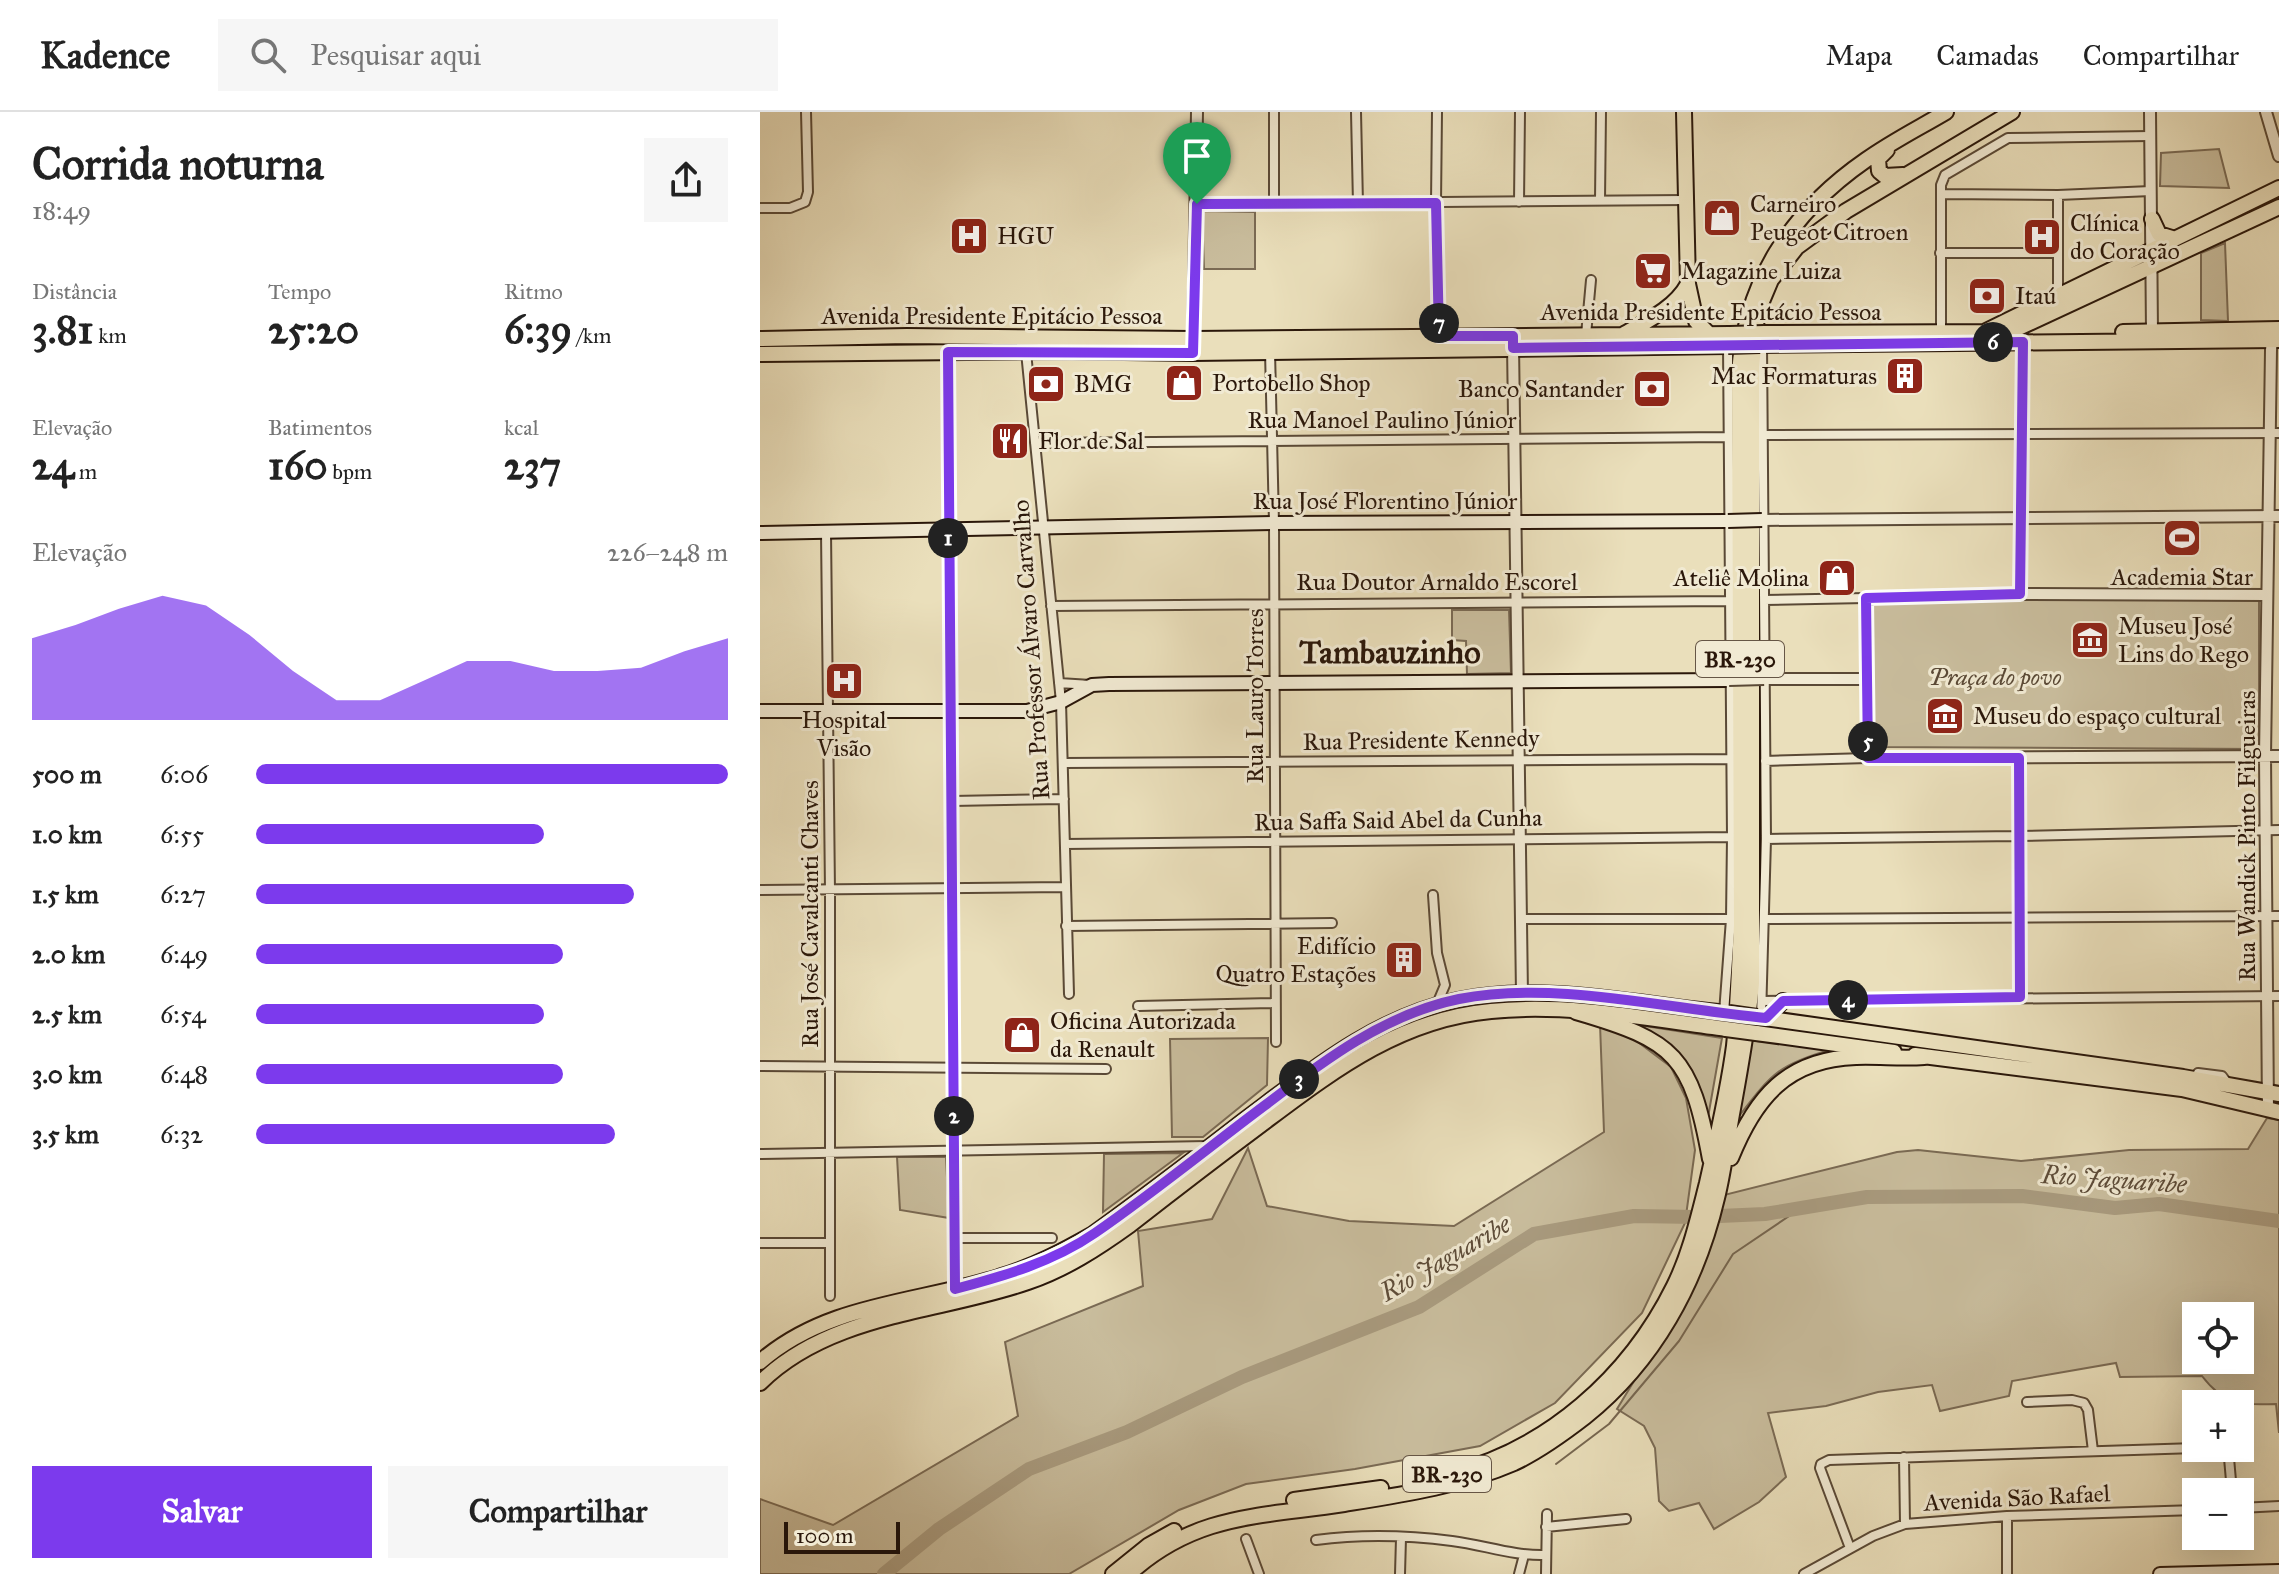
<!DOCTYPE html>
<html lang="pt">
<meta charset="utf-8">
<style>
body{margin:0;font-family:"IM FELL Great Primer",serif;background:#f6f6f6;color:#222;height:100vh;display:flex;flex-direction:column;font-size:30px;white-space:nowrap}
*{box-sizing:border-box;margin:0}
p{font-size:26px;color:#767676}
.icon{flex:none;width:44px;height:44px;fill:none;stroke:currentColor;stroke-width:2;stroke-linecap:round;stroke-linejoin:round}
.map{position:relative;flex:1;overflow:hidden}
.sheet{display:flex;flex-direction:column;background:#fff;width:760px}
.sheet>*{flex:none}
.tools{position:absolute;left:1422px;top:1190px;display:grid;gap:16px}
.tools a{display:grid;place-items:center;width:72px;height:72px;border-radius:0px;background:#fff;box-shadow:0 8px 32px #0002;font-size:40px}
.scale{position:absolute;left:24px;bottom:20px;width:116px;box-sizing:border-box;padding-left:8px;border:4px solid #2a170a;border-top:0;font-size:22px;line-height:28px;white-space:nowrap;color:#2a170a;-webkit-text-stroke:6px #f1ead3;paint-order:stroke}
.pin{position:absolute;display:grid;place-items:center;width:68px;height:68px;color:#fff;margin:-82px -34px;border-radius:50% 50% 50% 0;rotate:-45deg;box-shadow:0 0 8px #0007}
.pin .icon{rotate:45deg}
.km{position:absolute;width:40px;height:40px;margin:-20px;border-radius:50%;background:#222;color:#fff;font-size:22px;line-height:40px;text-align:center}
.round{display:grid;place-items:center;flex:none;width:84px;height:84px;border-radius:0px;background:#f6f6f6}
.summary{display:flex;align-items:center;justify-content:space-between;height:136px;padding:0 32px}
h1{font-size:44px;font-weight:700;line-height:60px}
.stats{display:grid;grid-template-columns:repeat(3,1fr);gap:12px;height:136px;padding:8px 32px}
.stats div{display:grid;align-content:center}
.stats b{font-size:40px;font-weight:700}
.stats small{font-size:22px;font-weight:400}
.stats p{font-size:22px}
.chart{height:224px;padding:16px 32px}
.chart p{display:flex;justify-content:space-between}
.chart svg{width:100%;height:144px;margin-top:8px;fill:#7c3aed;opacity:.7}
.cta{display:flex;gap:16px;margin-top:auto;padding:16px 32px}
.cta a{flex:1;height:92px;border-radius:0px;background:#7c3aed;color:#fff;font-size:32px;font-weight:700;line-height:92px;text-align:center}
.cta a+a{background:#f6f6f6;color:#222}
ul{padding:0 32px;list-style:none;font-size:26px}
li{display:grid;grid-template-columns:128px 96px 1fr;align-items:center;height:60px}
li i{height:20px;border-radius:10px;background:#7c3aed}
header{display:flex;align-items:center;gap:48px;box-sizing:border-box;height:112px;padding:0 40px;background:#fff;border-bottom:2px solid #e0e0e0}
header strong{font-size:38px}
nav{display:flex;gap:44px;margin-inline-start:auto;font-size:28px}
.search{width:560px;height:72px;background:#f6f6f6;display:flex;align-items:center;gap:20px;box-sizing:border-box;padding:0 28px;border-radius:0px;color:#767676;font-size:30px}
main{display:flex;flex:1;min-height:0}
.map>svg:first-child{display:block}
.green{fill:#c9bd9d;stroke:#7a6a54;stroke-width:2;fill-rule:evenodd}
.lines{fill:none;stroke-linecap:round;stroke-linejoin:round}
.stream{stroke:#766650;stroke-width:2}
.river{stroke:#a99b7f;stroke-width:14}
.minor-casing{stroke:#5a4936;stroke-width:12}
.tertiary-casing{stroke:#5a4936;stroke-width:14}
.secondary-casing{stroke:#2a170a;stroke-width:16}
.primary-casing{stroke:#2a170a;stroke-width:18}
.trunk-casing{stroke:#2a170a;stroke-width:18}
.minor{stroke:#f1ead3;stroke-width:8}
.tertiary{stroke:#f1ead3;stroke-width:10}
.secondary{stroke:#f1ead3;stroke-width:12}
.primary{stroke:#eadfbb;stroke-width:14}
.trunk{stroke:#eadfbb;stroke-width:14}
.tertiary-bridge-casing{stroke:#5a4936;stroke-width:14;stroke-linecap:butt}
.secondary-bridge-casing{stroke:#2a170a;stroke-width:16;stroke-linecap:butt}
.primary-bridge-casing{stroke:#2a170a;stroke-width:18;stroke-linecap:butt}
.tertiary-bridge{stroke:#f1ead3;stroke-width:10}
.secondary-bridge{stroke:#f1ead3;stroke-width:12}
.primary-bridge{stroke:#eadfbb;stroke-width:14}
.route-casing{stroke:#fff;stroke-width:16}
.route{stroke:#7c3aed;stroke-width:10}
.labels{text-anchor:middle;stroke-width:6;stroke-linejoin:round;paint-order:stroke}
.shield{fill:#f1ead3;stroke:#665646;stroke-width:2}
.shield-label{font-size:22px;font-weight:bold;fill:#2a170a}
.poi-label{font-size:24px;fill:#2a170a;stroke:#f1ead3;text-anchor:start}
.street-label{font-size:24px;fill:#2a170a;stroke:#f1ead3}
.park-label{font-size:24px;font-style:italic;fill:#5a4936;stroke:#f1ead3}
.water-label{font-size:26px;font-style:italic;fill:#5d4c39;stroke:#f1ead3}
.district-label{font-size:32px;font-weight:bold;fill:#2a170a;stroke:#f1ead3}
</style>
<header>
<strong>Kadence</strong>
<div class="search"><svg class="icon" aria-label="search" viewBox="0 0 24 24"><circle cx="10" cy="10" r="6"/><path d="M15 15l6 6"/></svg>Pesquisar aqui</div>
<nav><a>Mapa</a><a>Camadas</a><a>Compartilhar</a></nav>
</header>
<main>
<section class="sheet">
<div class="summary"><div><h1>Corrida noturna</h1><p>18:49</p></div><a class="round"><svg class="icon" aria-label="share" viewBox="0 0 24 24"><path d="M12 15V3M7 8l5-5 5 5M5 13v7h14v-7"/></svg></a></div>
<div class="stats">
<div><p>Distância</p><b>3.81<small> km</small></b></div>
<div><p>Tempo</p><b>25:20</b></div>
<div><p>Ritmo</p><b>6:39<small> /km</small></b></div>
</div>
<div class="stats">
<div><p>Elevação</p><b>24<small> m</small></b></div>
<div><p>Batimentos</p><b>160<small> bpm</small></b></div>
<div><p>kcal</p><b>237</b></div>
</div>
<div class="chart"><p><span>Elevação</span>226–248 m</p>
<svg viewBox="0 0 160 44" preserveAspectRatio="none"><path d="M0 44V19L10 15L20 10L30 6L40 9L50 18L60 29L70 38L80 38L90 32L100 26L110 26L120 29L130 29L140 28L150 23L160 19V44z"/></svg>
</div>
<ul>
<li><b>500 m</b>6:06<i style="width:100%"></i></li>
<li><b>1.0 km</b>6:55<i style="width:61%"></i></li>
<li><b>1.5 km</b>6:27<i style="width:80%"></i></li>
<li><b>2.0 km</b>6:49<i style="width:65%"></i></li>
<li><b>2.5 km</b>6:54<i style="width:61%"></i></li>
<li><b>3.0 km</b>6:48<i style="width:65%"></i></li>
<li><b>3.5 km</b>6:32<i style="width:76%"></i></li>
</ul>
<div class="cta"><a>Salvar</a><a>Compartilhar</a></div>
</section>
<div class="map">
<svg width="1519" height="1462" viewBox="0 0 1519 1462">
<rect width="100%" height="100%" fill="#eadfbb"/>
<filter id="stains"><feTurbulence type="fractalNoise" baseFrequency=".0025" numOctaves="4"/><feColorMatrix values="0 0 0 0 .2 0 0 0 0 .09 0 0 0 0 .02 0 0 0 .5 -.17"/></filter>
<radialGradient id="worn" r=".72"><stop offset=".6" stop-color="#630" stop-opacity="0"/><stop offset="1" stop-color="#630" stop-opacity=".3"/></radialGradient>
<path class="green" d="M1459 37 1469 76 1400 74 1401 41Z
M442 99 495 100V157H444Z
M1465 131 1468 209 1441 208V141Z
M1499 486V637L1111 635 1110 487Z
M692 498H749L751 561 707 562 706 529 692 528Z
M866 911 962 926 947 1011 937 976Z
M840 912 866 921 911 955 926 986 935 1038 925 1111 882 1201 795 1291 720 1334 595 1357 486 1372 419 1398 309 1462H0V1387L73 1413 258 1304 245 1230 383 1174 378 1119 452 1107 488 1036 507 1094 589 1109 694 1114 844 1020Z
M508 926 507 973 443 1025H412L410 927Z
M987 928 1073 937C1016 953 1011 963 976 1008Z
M1507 1006 1519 1008V1321L1516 1292C1481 1293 1464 1293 1442 1264L1360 1265 1356 1251 1252 1269 1249 1284 1180 1299 1172 1273 1118 1280 1066 1294 1008 1301 1026 1365 999 1390 954 1417 939 1391 909 1399 899 1389 895 1336 884 1314 857 1297 896 1233 956 1085 1137 1040 1158 1038 1261 1049 1369 1038 1488 1037ZM1436 1204H1480V1248H1436Z
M423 1041 343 1100 344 1042Z
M137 1045H186L189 1106 140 1098Z"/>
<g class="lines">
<path class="stream" d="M796 1352 849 1312 919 1229 973 1142 1041 1096"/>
<path class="river" d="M124 1462 179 1417 269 1357 367 1320 482 1265 659 1195 774 1122 874 1104 937 1105 1005 1102 1107 1085 1262 1084 1355 1096 1399 1092 1519 1109"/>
<defs>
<path id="minor" d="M514 0V93
M596 0 598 92
M677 0 676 91 679 224
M1181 82 1298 83 1391 79
M1298 83V184
M840 88 841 0
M759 90 760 0
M437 92 925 88
M0 96H30L45 90 48 80 46 0
M1180 141H1296
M1181 220V73L1185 63 1248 26 1390 24
M826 223 831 168
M510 239 514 411 516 930
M188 240 196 1179
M266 240 301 590 309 882
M1003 323 1519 321
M275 331 968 325
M66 420 70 779V1184
M1260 482 1263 230
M1004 488 1106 486
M291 494 968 489
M299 571 331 573
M1259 646 1260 885
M1005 649 1108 646
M304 651 970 647
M192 689 304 687
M1006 727 1258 724 1519 718
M305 732 972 725
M0 778 306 775
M673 783 677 841 685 873 677 892
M761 807H971
M1006 807 1519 804
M306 814 572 811
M1002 889 1519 884
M378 894 515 891
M964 901 971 807 972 725 968 234
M1001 905 1006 727 1002 233
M0 954 346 957
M1438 961 1462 964 1468 972
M0 1042 447 1034
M195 1126H292
M0 1131H70
M1267 1290 1312 1288 1324 1291 1328 1298 1333 1339
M1464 1336 1469 1346 1472 1380
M1144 1345 1145 1412
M1480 1396 1519 1394
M786 1415 866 1407
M486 1427 499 1462
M556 1428C601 1422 647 1423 692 1429 724 1433 753 1444 785 1443
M1090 1436 1060 1356 1061 1352 1069 1348 1436 1336
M640 1462 641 1426
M759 1462 764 1443
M786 1462 787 1402
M1044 1462 1113 1424 1145 1412 1247 1404 1436 1398
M1247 1462V1404"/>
<path id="tertiary" d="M1390 0 1392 220
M1506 0 1519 44
M753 233 762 882
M433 234 437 0
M1002 408 1519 404
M1507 483 1260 482 1106 486 1108 646 1519 644
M1004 567H1108
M1508 997 1505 644 1511 238 1512 228 1517 225"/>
<path id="secondary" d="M0 421 514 411 968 409
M0 599H267L301 590 332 573 349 572 969 568
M1400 1462 1519 1459"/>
<path id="primary" d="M924 0 928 172 936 209 949 222
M1392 107 1399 122 1412 126
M1224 220 1519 76
M1363 220 1519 217
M1004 221 1231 220
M864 222C887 209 915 196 928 172
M0 227 147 224 433 227 970 222
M1237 230 1250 220 1519 95
M1000 233 1519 228
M0 242 295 239 433 241 968 234
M997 905 1423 965 1519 982
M1006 906 1023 889
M996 921 1134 940
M1155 943 1422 977 1519 1000
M0 1250C67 1191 158 1191 239 1165 273 1155 303 1139 333 1122 384 1085 434 1047 483 1009 549 960 615 905 698 888 787 870 880 893 969 901
M0 1271C71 1201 179 1201 268 1170 306 1157 338 1136 370 1113 416 1077 463 1041 510 1006 578 955 643 907 731 899 808 891 889 907 966 917"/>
<path id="trunk" d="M1127 38 1118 47 1119 59 1125 64 1143 63
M816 900C916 929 931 944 950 1047
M971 1046C995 986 1027 947 1096 945 1119 944 1142 947 1164 945
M688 1362C787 1338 869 1265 914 1174 930 1142 938 1106 947 1071 957 1026 968 980 974 934 978 894 979 853 981 813L979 263C984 171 1031 100 1106 48 1131 30 1159 16 1186 0
M534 1388 621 1376
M353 1462 389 1433 414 1419
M369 1462C436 1401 501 1405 584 1392 640 1383 701 1374 754 1351 780 1339 803 1322 825 1305 894 1250 937 1171 957 1086 964 1058 967 1030 972 1002 980 959 988 915 992 871V255L997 204 1003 187 1011 168 1037 135 1086 99 1252 0"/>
</defs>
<use href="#minor" class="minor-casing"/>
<use href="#tertiary" class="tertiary-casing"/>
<use href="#secondary" class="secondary-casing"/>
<use href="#primary" class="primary-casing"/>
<use href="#trunk" class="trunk-casing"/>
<use href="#minor" class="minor"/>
<use href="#tertiary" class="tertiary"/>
<use href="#secondary" class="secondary"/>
<use href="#primary" class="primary"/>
<use href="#trunk" class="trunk"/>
<defs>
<path id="tertiary-bridge" d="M969 568 1004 567"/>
<path id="secondary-bridge" d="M968 409 1002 408"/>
<path id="primary-bridge" d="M970 222 1004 221
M968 234 1000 233
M969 901 997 905
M966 917 996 921"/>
</defs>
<use href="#tertiary-bridge" class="tertiary-bridge-casing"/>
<use href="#secondary-bridge" class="secondary-bridge-casing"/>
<use href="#primary-bridge" class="primary-bridge-casing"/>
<use href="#tertiary-bridge" class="tertiary-bridge"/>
<use href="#secondary-bridge" class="secondary-bridge"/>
<use href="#primary-bridge" class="primary-bridge"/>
</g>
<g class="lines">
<defs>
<path id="route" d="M676 91 679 224H753V236L1263 230 1260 482 1106 486 1108 646H1259L1260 885 1023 889 1006 906C907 897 797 868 699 887 625 902 563 949 504 994 448 1036 393 1081 335 1121 293 1150 244 1164 195 1177L188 240 433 241 437 92Z"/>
</defs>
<use href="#route" class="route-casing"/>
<use href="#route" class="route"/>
</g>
<defs>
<symbol id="shop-square" viewBox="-11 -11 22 22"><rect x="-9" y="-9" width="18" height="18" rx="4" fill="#8f2418" stroke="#f1ead3"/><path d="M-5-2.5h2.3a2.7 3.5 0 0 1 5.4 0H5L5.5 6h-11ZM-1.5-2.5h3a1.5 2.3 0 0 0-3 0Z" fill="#fff"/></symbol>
<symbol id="hospital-square" viewBox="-11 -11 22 22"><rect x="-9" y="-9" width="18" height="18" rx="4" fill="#8f2418" stroke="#f1ead3"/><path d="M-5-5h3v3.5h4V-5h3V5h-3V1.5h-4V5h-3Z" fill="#fff"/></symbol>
<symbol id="supermarket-square" viewBox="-11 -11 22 22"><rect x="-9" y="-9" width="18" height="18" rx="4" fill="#8f2418" stroke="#f1ead3"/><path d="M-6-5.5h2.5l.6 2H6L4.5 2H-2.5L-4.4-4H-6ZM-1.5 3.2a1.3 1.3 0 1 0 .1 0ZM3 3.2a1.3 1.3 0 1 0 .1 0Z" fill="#fff"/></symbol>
<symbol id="bank-square" viewBox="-11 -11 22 22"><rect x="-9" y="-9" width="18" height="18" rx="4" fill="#8f2418" stroke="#f1ead3"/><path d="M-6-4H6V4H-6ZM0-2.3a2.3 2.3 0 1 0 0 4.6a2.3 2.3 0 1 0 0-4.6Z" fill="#fff"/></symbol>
<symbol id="building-square" viewBox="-11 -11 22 22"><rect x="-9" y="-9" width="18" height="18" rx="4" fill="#8f2418" stroke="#f1ead3"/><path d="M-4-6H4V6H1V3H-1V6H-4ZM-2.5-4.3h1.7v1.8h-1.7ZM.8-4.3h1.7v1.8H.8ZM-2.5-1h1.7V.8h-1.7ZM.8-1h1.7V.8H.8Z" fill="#fff"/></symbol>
<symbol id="restaurant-square" viewBox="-11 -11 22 22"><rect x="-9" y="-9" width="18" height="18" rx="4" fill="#8f2418" stroke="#f1ead3"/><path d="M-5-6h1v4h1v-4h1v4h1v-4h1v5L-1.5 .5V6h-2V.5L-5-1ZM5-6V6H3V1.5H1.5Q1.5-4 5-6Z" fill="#fff"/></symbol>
<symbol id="stadium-square" viewBox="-11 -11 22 22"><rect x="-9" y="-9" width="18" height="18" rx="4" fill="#8f2418" stroke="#f1ead3"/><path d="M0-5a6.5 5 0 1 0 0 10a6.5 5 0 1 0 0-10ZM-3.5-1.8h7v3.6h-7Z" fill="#fff"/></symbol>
<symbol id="museum-square" viewBox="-11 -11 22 22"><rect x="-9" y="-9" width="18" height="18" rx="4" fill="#8f2418" stroke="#f1ead3"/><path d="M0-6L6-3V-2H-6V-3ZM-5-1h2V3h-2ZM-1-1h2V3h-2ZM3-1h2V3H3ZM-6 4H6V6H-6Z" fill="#fff"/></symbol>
</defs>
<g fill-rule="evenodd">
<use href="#shop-square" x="940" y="84" width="44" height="44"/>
<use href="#hospital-square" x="187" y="102" width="44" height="44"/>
<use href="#hospital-square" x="1260" y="103" width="44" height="44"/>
<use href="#supermarket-square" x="871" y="137" width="44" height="44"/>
<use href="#bank-square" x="1205" y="162" width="44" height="44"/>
<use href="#building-square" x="1123" y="242" width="44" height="44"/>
<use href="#shop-square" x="402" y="249" width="44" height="44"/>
<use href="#bank-square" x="264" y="250" width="44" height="44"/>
<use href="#bank-square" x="870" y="255" width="44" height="44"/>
<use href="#restaurant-square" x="228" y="307" width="44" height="44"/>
<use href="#stadium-square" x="1400" y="404" width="44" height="44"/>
<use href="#shop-square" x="1055" y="444" width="44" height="44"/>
<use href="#museum-square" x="1308" y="506" width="44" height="44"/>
<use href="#hospital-square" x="62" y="547" width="44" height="44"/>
<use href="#museum-square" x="1163" y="582" width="44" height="44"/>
<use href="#building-square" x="622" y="826" width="44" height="44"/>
<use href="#shop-square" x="240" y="901" width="44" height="44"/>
</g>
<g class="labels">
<g class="shield">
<rect x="936" y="529" width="88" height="36" rx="6"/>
<rect x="643" y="1344" width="88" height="36" rx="6"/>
</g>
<g class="shield-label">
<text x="980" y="555">BR-230</text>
<text x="687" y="1370">BR-230</text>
</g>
<g class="poi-label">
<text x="990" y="100">Carneiro<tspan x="990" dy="28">Peugeot Citroen</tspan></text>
<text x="1310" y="119">Clínica<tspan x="1310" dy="28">do Coração</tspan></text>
<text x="237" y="132">HGU</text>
<text x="921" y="167">Magazine Luiza</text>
<text x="1255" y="192">Itaú</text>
<text x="1117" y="272" text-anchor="end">Mac Formaturas</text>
<text x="452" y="279">Portobello Shop</text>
<text x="314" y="280">BMG</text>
<text x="864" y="285" text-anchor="end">Banco Santander</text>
<text x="278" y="337">Flor de Sal</text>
<text x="1422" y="473" text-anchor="middle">Academia Star</text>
<text x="1049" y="474" text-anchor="end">Ateliê Molina</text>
<text x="1358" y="522">Museu José<tspan x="1358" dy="28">Lins do Rego</tspan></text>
<text x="1213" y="612">Museu do espaço cultural</text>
<text x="84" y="616" text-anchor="middle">Hospital<tspan x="84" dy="28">Visão</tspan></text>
<text x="616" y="842" text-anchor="end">Edifício<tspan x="616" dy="28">Quatro Estações</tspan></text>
<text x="290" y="917">Oficina Autorizada<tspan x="290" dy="28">da Renault</tspan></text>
</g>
<g class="street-label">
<text x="951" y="208">Avenida Presidente Epitácio Pessoa</text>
<text x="232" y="212">Avenida Presidente Epitácio Pessoa</text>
<text x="622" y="316">Rua Manoel Paulino Júnior</text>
<text x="625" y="397">Rua José Florentino Júnior</text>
<text x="677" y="478">Rua Doutor Arnaldo Escorel</text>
<text transform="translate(271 538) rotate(-94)" y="8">Rua Professor Álvaro Carvalho</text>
<text transform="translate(495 584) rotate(-90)" y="8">Rua Lauro Torres</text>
<text transform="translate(661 628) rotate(-1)" y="8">Rua Presidente Kennedy</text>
<text transform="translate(638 708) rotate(-1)" y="8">Rua Saffa Said Abel da Cunha</text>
<text transform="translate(1487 724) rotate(-90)" y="8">Rua Wandick Pinto Filgueiras</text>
<text transform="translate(50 802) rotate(-90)" y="8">Rua José Cavalcanti Chaves</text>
<text transform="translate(1257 1386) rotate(-3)" y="8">Avenida São Rafael</text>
</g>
<g class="park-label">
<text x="1235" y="573">Praça do povo</text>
</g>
<g class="water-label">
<text transform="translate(1354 1067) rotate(4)" y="9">Rio Jaguaribe</text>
<text transform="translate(685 1146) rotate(-30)" y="9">Rio Jaguaribe</text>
</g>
<g class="district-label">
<text x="630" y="551">Tambauzinho</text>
</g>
</g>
<rect width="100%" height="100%" filter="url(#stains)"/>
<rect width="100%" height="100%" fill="url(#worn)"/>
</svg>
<div class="tools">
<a><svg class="icon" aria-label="locate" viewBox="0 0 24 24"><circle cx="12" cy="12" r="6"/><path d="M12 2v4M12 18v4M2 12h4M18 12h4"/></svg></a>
<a>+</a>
<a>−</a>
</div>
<div class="scale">100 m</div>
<div class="pin" style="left:437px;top:92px;background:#1e9e55"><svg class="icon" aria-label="arrive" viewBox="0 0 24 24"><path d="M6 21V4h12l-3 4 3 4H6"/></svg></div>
<b class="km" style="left:188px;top:426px">1</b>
<b class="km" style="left:194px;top:1004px">2</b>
<b class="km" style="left:539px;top:967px">3</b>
<b class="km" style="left:1088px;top:888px">4</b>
<b class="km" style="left:1108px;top:629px">5</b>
<b class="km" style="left:1233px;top:230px">6</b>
<b class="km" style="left:679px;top:211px">7</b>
</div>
</main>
